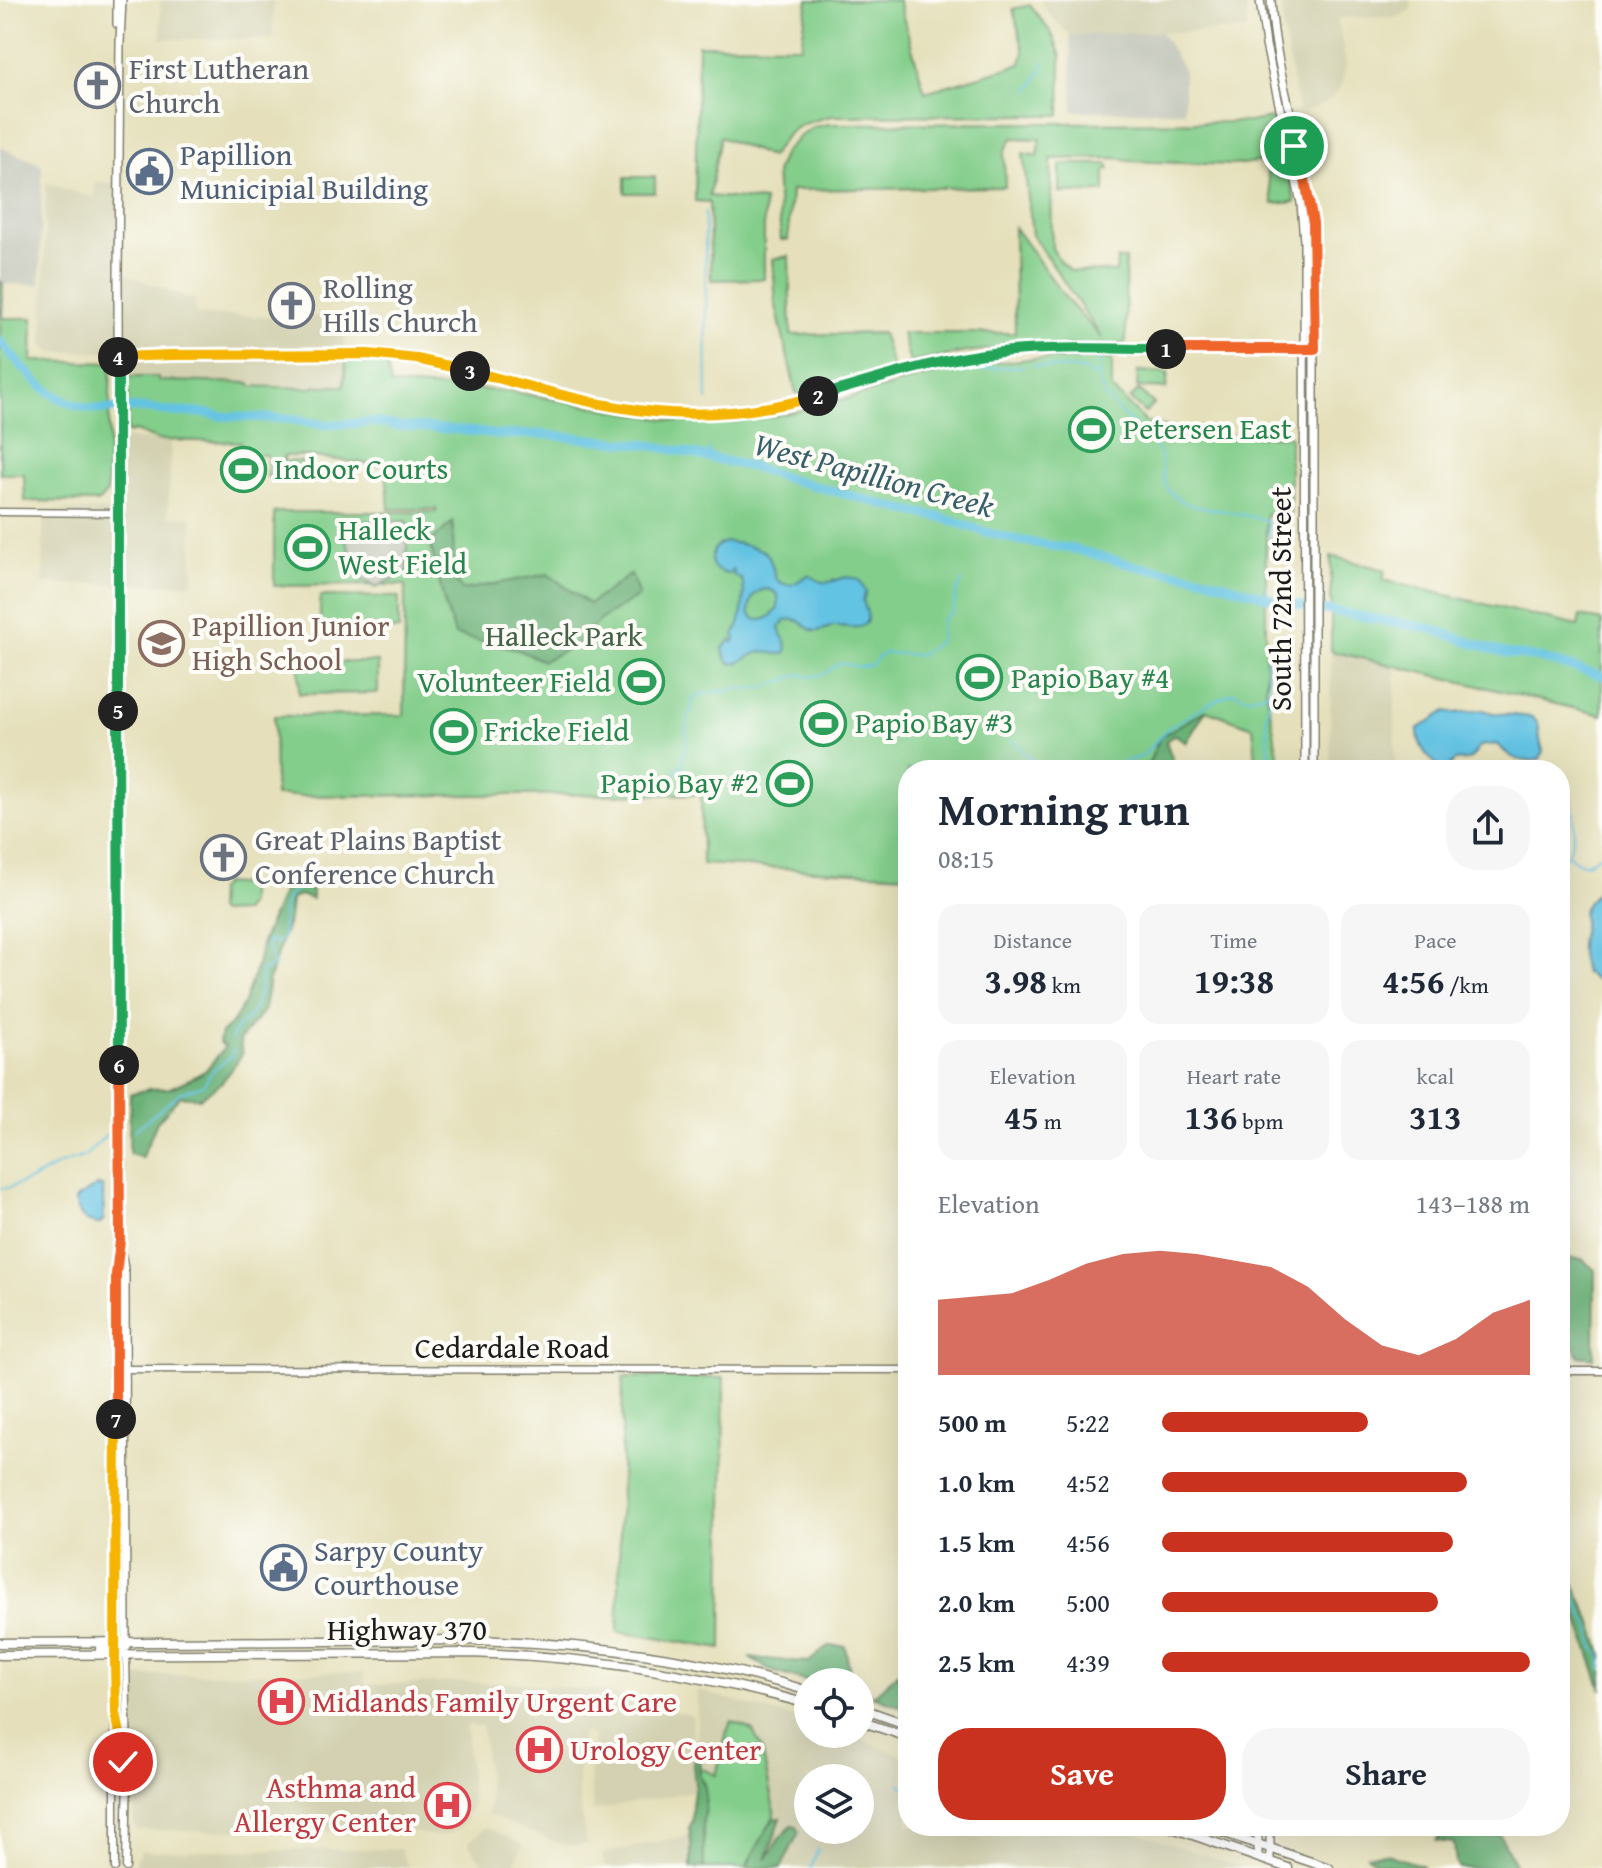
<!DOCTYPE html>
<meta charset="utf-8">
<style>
body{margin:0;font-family:"Gentium Book Plus",serif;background:#f6f6f7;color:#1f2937;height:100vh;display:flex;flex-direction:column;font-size:30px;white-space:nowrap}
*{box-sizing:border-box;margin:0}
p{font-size:26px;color:#747a83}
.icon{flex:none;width:44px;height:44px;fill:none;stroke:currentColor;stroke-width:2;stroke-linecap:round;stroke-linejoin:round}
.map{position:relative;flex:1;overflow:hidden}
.details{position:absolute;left:898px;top:760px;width:672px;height:1076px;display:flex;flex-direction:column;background:#fff;border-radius:32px;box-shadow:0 8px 32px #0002}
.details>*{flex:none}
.controls{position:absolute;left:794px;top:1668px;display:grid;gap:16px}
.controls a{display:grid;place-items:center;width:80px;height:80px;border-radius:50%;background:#fff;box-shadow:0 8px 32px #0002;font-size:40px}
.pin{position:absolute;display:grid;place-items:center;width:68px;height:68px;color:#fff;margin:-34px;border:4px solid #fff;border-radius:50%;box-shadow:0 2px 8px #0007}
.km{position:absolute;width:40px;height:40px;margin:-20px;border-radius:50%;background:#222;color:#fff;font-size:22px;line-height:40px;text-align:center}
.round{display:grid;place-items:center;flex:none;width:84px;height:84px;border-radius:32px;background:#f6f6f7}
.headline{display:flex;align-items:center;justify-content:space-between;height:136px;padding:0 40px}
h1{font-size:44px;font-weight:700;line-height:60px}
.stats{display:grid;grid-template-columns:repeat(3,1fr);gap:12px;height:136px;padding:8px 40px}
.stats div{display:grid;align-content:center;border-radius:20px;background:#f6f6f7;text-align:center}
.stats b{font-size:34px;font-weight:700}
.stats small{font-size:22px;font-weight:400}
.stats p{font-size:22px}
.chart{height:224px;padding:16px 40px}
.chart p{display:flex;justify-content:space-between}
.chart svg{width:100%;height:144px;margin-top:8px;fill:#c8321e;opacity:.7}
.action{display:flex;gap:16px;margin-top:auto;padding:16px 40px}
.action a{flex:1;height:92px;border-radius:32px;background:#c8321e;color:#fff;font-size:32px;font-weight:700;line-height:92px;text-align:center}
.action a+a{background:#f6f6f7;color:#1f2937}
ul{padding:0 40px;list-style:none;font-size:26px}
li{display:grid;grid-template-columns:128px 96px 1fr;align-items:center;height:60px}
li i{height:20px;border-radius:10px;background:#c8321e}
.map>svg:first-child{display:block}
.built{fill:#d3d1b1;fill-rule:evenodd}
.industrial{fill:#c3c6b9}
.green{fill:#83ce8b;stroke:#507554;stroke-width:2;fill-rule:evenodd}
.forest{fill:#6ab177;stroke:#43664a;stroke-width:2}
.water{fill:#64c3e3;stroke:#407080;stroke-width:2;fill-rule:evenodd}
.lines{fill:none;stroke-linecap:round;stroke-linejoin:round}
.stream{stroke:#64c3e3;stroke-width:2}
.river{stroke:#64c3e3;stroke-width:9}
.secondary-casing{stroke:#807e6c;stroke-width:9}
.primary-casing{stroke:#807e6c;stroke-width:10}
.highway-casing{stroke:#807e6c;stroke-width:11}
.secondary{stroke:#fff;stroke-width:6}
.primary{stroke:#fff;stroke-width:7}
.highway{stroke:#fff;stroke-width:8}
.split-1-casing{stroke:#fff;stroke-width:16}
.split-2-casing{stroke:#fff;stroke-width:16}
.split-3-casing{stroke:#fff;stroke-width:16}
.split-4-casing{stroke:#fff;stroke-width:16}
.split-5-casing{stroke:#fff;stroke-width:16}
.split-6-casing{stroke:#fff;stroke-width:16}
.split-7-casing{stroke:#fff;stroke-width:16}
.split-8-casing{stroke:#fff;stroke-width:16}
.split-1{stroke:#f0652b;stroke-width:10}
.split-2{stroke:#22a559;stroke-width:10}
.split-3{stroke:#f5b400;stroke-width:10}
.split-4{stroke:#f5b400;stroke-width:10}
.split-5{stroke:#22a559;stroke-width:10}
.split-6{stroke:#22a559;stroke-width:10}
.split-7{stroke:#f0652b;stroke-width:10}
.split-8{stroke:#f5b400;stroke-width:10}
.labels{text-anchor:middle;stroke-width:8;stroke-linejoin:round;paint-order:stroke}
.worship-label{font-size:30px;fill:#5b616d;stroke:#fdfcf7;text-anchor:start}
.service-label{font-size:30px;fill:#4e5e75;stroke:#fdfcf7;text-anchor:start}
.leisure-label{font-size:30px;fill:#27864d;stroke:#fdfcf7;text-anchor:start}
.street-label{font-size:30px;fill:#1c1c1c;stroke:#fdfcf7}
.education-label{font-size:30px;fill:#785e54;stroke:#fdfcf7;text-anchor:start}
.park-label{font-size:30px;fill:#456348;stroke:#fdfcf7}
.health-label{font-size:30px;fill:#be3a42;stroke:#fdfcf7;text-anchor:start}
.water-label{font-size:32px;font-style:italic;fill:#395f6c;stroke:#fdfcf7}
</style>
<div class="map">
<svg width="1602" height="1868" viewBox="0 0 1602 1868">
<rect width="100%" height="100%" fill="#fdfcf7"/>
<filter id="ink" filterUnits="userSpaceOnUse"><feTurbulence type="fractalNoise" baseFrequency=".0125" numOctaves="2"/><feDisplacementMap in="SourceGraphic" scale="16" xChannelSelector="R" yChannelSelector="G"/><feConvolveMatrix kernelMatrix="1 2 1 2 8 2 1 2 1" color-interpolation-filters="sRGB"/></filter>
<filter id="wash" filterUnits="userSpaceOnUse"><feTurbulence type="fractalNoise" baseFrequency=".006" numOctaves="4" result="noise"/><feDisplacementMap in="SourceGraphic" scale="32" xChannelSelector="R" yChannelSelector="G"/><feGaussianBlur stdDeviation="1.8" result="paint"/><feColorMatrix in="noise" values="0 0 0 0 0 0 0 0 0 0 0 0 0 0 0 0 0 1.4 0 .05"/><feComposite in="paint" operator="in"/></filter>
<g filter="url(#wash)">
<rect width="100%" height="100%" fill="#e5e0bb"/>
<path class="built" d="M160 0H273V39H161Z
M1041 0H1246L1247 30 1070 35 1046 11Z
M1282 0H1411V11L1396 17 1337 18 1346 64 1341 87 1329 101 1299 114 1283 28Z
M95 182H119L117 271 195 300 196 315 279 317 344 315 345 386 117 381V352H50L43 343 46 183 94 198Z
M120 438 171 441 168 516 192 517 193 584H43V510L120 511Z
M1331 651 1395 666V770H1330Z
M364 1672 365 1685 465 1682 517 1683 601 1691 693 1716V1791L593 1811 590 1772 593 1734 581 1732 578 1789 586 1844 574 1846 560 1844 488 1815 489 1795 482 1726H466L472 1805 465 1821 458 1829 448 1834 435 1836 413 1832 138 1830 134 1825 135 1677 156 1675Z
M697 1690 808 1722V1734H845L908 1757V1826H1117L1243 1868H695ZM808 1778H860V1830H808Z
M486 1827 523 1844 512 1868H486L468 1843Z
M693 1834V1865L678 1868H605L602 1854Z
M400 1849 408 1868H136V1857H140V1851Z"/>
<path class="industrial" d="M1161 32 1184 71V111H1073L1070 35Z
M0 147 42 165 40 285 3 284 0 281Z
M353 521H407L408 572 376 587 359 577 341 525Z"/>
<path class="green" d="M808 0H898L925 92 1021 64 1024 52 1013 9 1030 5 1052 34 1061 56 1060 115 832 116C798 124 790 126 771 157L720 137 709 196 764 201V279L711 280 709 202 695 201 698 45 801 46Z
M1271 118 1278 124 1295 202 1273 204 1265 161 1234 165 1127 161 1119 158 1051 159 1052 248 1059 260 1071 271 1116 272 1117 259H1125L1126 341 1124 344 1009 347 966 352 910 363 902 333H1015L1014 227 1068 301 1102 338 1032 235 1023 153 1038 156 1040 139 1012 138 1004 152 1005 187 791 190 788 240H781L776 172 784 152 799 137 814 127 829 124 1250 122Z
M1063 164H1108L1110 169 1105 170V192L1060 193V166Z
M625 177H655V193H625Z
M789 256 791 335 882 333 893 369 802 395 796 393 776 306 773 259Z
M0 281 3 284 2 318H33L32 361 111 363 107 493 98 502 25 501 24 474H0Z
M1029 359H1112V389L1146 422 1204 436H1290V513L1266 514V689L1281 770H1257L1253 727 1206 710 1160 737 1146 770H908V875L702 864 701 794 275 796 274 716 404 715 405 585H382L376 588 371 585 274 586V512H436V509H389L386 466 306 456H284V461L309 462V478L267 477V455H246L240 442 158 440 135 431 127 433 128 377H158L159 381 250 383 251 386 314 388 315 386H344L346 361 386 362 391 385 508 391 675 421C767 431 856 393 944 372 972 365 1000 362 1029 359ZM353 521H407V572L376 587 359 577 341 525Z
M1138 371 1168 373 1166 389 1137 387Z
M1139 390 1154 404 1145 413 1130 399Z
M1331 556 1385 570 1383 580 1578 626 1580 616 1602 621V715L1331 651Z
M320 596 399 597V630H375L372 635 369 630H320Z
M299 662H378V693L299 694Z
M224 883 249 885V903L244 912 220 913 217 910 218 890Z
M623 1377 724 1378 722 1649 618 1632Z
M732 1721 753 1731 762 1749 774 1811V1816L747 1868H703V1821L706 1796 700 1778V1768L716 1775 727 1731Z"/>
<path class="forest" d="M453 522 454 579 462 590 548 574 589 604 631 574 639 596 601 619 572 647 543 661 521 651 455 635 445 606 430 542Z
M1206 710 1186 743 1175 734 1166 741 1174 764 1173 770H1146L1160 737Z
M297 883 312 890V899L299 895 291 899 289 918 269 979 264 1010 240 1040 242 1055 222 1082 200 1098 180 1096 157 1122 142 1157 129 1154 130 1094 148 1089 170 1088 192 1078 205 1071 225 1047 219 1042 221 1033 233 1022 243 1005 257 965 262 941 284 888Z
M1560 1258 1582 1259 1595 1270 1594 1358 1579 1356 1571 1338 1560 1320Z
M1560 1554 1591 1620 1602 1654V1690L1575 1610 1560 1601Z
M828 1646H845L851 1678 856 1682H809L774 1672 749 1658 809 1662Z
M908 1664V1709L873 1696 870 1698 860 1696V1685L873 1696Z
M695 1753H699L700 1777 704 1784 706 1796 703 1821 704 1868H691V1842L689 1828 692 1820V1806L695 1784 693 1764Z
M781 1818 766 1860 779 1839 791 1826 797 1827 799 1832 781 1868H748V1863L773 1819Z
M1442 1831 1500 1835 1517 1868H1459L1456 1864 1454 1843 1436 1841Z
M1386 1854 1423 1866 1421 1868C1403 1868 1377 1868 1367 1855Z"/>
<path class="water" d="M728 542C738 544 762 547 767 554 772 561 773 572 777 580 791 590 796 582 808 575 813 577 817 580 822 582 835 585 841 572 859 580L866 592 863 600C864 605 866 608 867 613 871 635 841 625 834 626 827 627 822 632 815 631 802 628 803 617 786 620L779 627C780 636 787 641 787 649L784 654C775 655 766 650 757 653 744 658 727 676 723 648L731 640 733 642 736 639 734 635C742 624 746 593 742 580L733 575 734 571 731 570 730 574C720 573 713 570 711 560 712 549 717 543 728 542ZM767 589 773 591 778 595V608C771 619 757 626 749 613 750 600 753 591 767 589Z
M1483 710 1493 713 1532 717 1538 723 1540 740 1543 751 1540 759C1520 764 1510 758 1497 744L1480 746 1472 757 1467 760 1455 761 1447 768 1434 770 1437 764C1425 756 1418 745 1418 729L1446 711 1455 713Z
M1602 888V983L1595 980 1586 973 1585 974C1579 957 1578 945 1583 928 1584 921 1581 915 1584 908 1588 900 1595 894 1602 888Z
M99 1185 103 1187 104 1219 100 1224C83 1223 80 1217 75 1201L77 1198Z"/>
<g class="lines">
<path class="stream" d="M1028 90 1034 84 1045 62
M705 212 707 400
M1099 360C1099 369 1098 377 1100 385 1109 412 1143 425 1157 449 1167 465 1157 486 1177 498 1191 508 1207 508 1224 511 1238 514 1252 517 1266 520L1269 524 1268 531 1274 554
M1034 366 1083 370 1098 377
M952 372 1024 366
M709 449 711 458
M983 537 986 532
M1267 588V596
M1283 611 1286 603
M1012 740 1031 759 1037 770
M682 765 687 776 689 793
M1107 770 1129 760 1142 757 1168 728 1208 704 1234 692C1248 700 1255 697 1270 691
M1271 770 1266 721 1270 697 1267 670V664L1274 648
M1560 774C1575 792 1582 847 1560 861
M662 793 682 763 684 751 688 746 686 727 694 698 705 693 726 691 736 688 745 689 766 687 801 674 809 677 824 674 840 663 861 667 872 665 878 657 885 653 919 655 931 648 940 640 942 620 953 611 956 593 962 581
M1569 855C1582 869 1589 863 1602 854
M232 1040C233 1026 243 1025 250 1015 259 1002 261 986 262 971L273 967C275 958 266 952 267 943L270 940 277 943 282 939C286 921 278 899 297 889
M135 1130 180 1093 203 1085 214 1069 232 1056 233 1050
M0 1188H8L30 1180 58 1165 85 1156 107 1134
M1571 1589 1590 1629 1594 1648 1600 1655 1602 1670
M900 1784 908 1788
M811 1868 818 1849"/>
<path class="river" d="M0 341C25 371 52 405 94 409 108 411 123 407 137 408 150 408 162 411 175 412 190 413 203 411 218 416L290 419 326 425 375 422 398 426 460 430 498 435 540 434 649 445 684 452 756 468 789 479 897 508 943 518 986 532 1017 540 1078 550 1140 567 1202 577 1286 603 1432 629 1490 649 1510 654 1539 658 1602 676"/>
</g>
</g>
<g filter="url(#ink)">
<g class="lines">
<defs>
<path id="secondary" d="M118 356 338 354 392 356 444 364 573 398 622 408 673 413H714L744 411 794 403 943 361 1001 352 1315 349
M0 512 119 513
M116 1369 908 1370
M1560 1371H1602
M115 1655V1868
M118 1725 123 1762 128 1766
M126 1868 128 1767 126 1655"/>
<path id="primary" d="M117 0V24
M1260 0 1266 45 1301 203 1304 241 1305 770
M1271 0C1275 79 1307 155 1314 234V770
M121 1251 125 1274 126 1647
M115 1645 116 1274 120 1241 118 277 120 42 122 0
M1270 1826V1862
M1258 1858V1826"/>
<path id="highway" d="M0 1643 470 1640C584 1643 699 1656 808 1691
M100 1650 126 1646
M0 1655 469 1653C586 1656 695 1673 808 1704
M860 1708 908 1725
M860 1721 908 1737
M1167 1826 1288 1868
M1204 1826 1329 1868"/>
</defs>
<use href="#secondary" class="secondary-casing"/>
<use href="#primary" class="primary-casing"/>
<use href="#highway" class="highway-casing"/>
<use href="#secondary" class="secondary"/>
<use href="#primary" class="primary"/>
<use href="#highway" class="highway"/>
</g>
</g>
<g class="lines" filter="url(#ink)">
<defs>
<path id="split-1" d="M1166 349H1315L1313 223 1303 170 1294 146"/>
<path id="split-2" d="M818 396C878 379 939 358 1001 352 1056 346 1112 349 1166 349"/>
<path id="split-3" d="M470 371C519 383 568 399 618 407 684 419 753 414 818 396"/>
<path id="split-4" d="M118 357 173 355 368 354 417 359 470 371"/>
<path id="split-5" d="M118 711V357"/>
<path id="split-6" d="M118 711 119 1065"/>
<path id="split-7" d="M116 1419V1274L120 1241 119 1065"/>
<path id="split-8" d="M116 1419 115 1664 116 1713 123 1750V1762"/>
</defs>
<use href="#split-1" class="split-1-casing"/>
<use href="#split-2" class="split-2-casing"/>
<use href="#split-3" class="split-3-casing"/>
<use href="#split-4" class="split-4-casing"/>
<use href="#split-5" class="split-5-casing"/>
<use href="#split-6" class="split-6-casing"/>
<use href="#split-7" class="split-7-casing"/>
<use href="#split-8" class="split-8-casing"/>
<use href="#split-1" class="split-1"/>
<use href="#split-2" class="split-2"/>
<use href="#split-3" class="split-3"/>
<use href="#split-4" class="split-4"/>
<use href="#split-5" class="split-5"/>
<use href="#split-6" class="split-6"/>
<use href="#split-7" class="split-7"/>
<use href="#split-8" class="split-8"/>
</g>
<defs>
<symbol id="church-ring" viewBox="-11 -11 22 22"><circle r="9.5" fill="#fdfcf7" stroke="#6b7280" stroke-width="1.5"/><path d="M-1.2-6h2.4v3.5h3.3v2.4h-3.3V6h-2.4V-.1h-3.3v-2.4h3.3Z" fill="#6b7280"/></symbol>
<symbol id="civic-ring" viewBox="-11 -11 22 22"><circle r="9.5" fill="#fdfcf7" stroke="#5c6f8a" stroke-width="1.5"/><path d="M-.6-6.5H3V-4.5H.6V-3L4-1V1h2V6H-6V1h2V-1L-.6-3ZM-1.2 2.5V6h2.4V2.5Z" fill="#5c6f8a"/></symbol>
<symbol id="stadium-ring" viewBox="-11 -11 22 22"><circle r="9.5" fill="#fdfcf7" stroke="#2e9e5b" stroke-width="1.5"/><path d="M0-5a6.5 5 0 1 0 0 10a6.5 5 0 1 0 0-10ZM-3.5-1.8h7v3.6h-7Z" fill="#2e9e5b"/></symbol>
<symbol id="school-ring" viewBox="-11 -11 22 22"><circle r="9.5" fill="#fdfcf7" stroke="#8d6e63" stroke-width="1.5"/><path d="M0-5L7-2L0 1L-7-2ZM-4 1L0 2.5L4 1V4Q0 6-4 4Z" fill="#8d6e63"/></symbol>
<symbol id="hospital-ring" viewBox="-11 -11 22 22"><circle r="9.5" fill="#fdfcf7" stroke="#e0444e" stroke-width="1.5"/><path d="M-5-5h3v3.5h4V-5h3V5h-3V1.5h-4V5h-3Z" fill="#e0444e"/></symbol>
</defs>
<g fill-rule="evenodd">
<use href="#church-ring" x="72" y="60" width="51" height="51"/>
<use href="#civic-ring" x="124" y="146" width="51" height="51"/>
<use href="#church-ring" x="266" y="280" width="51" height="51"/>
<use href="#stadium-ring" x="1066" y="404" width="51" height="51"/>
<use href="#stadium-ring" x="218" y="444" width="51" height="51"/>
<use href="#stadium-ring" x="282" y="522" width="51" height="51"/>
<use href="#school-ring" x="136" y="618" width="51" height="51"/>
<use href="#stadium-ring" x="954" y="652" width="51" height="51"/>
<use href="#stadium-ring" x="616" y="656" width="51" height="51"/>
<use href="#stadium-ring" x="798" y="698" width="51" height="51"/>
<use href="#stadium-ring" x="428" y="706" width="51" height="51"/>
<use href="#stadium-ring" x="764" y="758" width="51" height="51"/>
<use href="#church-ring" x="198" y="832" width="51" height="51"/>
<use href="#civic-ring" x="258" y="1542" width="51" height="51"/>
<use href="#hospital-ring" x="256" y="1676" width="51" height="51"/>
<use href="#hospital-ring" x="514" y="1724" width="51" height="51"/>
<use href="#hospital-ring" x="422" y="1780" width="51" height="51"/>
</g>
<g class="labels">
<g class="worship-label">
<text x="129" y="79">First Lutheran<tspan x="129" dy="34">Church</tspan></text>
<text x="323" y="298">Rolling<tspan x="323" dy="34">Hills Church</tspan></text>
<text x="255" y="850">Great Plains Baptist<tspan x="255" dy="34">Conference Church</tspan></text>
</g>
<g class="service-label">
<text x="180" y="165">Papillion<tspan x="180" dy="34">Municipial Building</tspan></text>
<text x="314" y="1561">Sarpy County<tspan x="314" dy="34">Courthouse</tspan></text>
</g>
<g class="leisure-label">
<text x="1123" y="439">Petersen East</text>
<text x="274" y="479">Indoor Courts</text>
<text x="338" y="540">Halleck<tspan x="338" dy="34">West Field</tspan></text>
<text x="1011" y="688">Papio Bay #4</text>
<text x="611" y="692" text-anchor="end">Volunteer Field</text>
<text x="855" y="733">Papio Bay #3</text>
<text x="484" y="741">Fricke Field</text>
<text x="759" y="793" text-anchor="end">Papio Bay #2</text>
</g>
<g class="street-label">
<text transform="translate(1281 599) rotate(-90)" y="10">South 72nd Street</text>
<text x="512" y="1358">Cedardale Road</text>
<text x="407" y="1640">Highway 370</text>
</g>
<g class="education-label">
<text x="192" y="636">Papillion Junior<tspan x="192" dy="34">High School</tspan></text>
</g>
<g class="park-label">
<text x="564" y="646">Halleck Park</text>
</g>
<g class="health-label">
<text x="312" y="1712">Midlands Family Urgent Care</text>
<text x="570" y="1760">Urology Center</text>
<text x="416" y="1798" text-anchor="end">Asthma and<tspan x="416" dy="34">Allergy Center</tspan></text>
</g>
<g class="water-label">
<text transform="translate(874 475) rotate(15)" y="11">West Papillion Creek</text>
</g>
</g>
</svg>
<div class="controls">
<a><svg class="icon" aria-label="locate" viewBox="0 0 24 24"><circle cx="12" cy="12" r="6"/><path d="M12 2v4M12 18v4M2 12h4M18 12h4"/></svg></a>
<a><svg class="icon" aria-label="layers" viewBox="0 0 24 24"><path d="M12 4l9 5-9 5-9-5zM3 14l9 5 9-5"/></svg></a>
</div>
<div class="pin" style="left:1294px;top:146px;background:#1e9e55"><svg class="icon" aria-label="arrive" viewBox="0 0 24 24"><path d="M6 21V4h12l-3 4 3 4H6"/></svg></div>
<div class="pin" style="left:123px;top:1762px;background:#d93025"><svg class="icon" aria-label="check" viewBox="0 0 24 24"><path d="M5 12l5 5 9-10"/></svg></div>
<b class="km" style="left:1166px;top:349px">1</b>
<b class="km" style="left:818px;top:396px">2</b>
<b class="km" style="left:470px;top:371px">3</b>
<b class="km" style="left:118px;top:357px">4</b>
<b class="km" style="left:118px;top:711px">5</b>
<b class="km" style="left:119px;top:1065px">6</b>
<b class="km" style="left:116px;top:1419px">7</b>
<section class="details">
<div class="headline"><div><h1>Morning run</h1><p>08:15</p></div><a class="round"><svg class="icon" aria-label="share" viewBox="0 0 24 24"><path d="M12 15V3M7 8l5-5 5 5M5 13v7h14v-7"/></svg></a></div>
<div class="stats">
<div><p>Distance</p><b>3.98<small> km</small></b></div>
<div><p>Time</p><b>19:38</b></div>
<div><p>Pace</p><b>4:56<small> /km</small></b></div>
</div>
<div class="stats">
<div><p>Elevation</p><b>45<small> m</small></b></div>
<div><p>Heart rate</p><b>136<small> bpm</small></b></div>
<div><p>kcal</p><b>313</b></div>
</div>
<div class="chart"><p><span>Elevation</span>143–188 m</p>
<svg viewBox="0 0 160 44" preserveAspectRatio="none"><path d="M0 44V21L10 20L20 19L30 15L40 10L50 7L60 6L70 7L80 9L90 11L100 17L110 27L120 35L130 38L140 33L150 25L160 21V44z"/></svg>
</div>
<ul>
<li><b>500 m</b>5:22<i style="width:56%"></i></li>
<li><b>1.0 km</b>4:52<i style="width:83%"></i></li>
<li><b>1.5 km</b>4:56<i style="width:79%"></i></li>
<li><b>2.0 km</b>5:00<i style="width:75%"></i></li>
<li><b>2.5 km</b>4:39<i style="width:100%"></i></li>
</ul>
<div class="action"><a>Save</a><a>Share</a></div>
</section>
</div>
